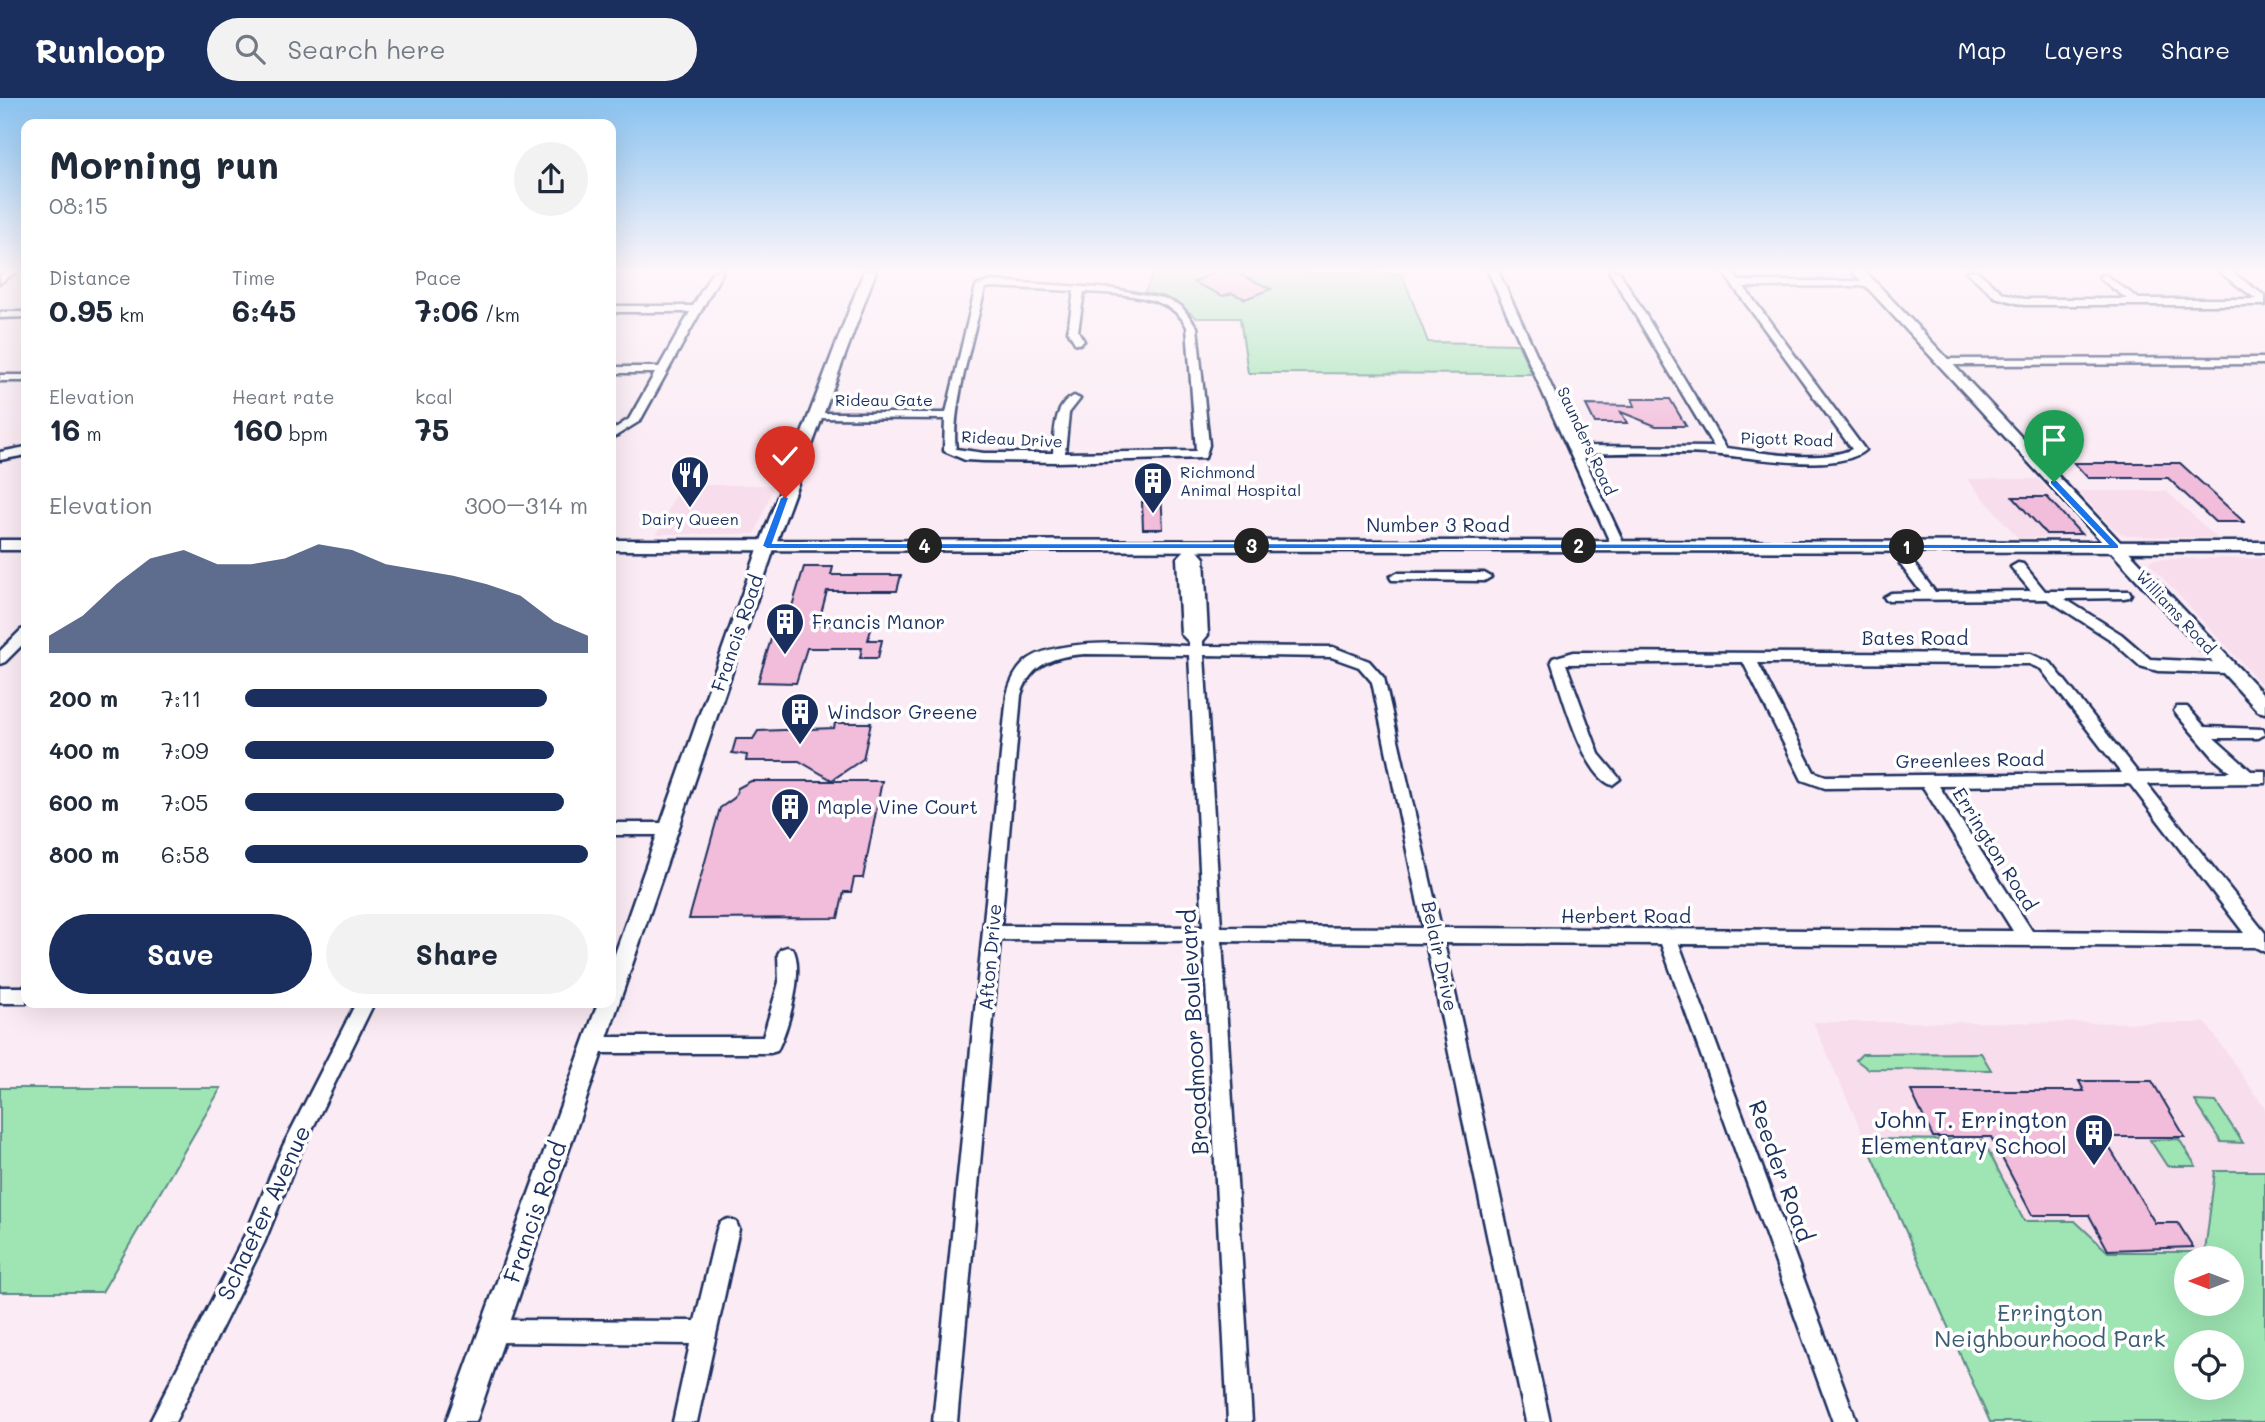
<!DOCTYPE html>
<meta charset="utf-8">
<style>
body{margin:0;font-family:Mali,sans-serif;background:#f2f2f3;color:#1f2937;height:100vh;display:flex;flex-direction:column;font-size:26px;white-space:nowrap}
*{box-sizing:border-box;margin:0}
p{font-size:23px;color:#747a83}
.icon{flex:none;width:38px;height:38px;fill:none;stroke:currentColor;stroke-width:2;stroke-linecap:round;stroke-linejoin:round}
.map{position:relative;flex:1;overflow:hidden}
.details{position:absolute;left:21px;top:21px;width:595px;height:889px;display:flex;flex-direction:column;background:#fff;border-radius:14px;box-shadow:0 7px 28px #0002}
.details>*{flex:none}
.needle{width:46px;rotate:270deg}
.controls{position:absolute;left:2174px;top:1148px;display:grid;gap:14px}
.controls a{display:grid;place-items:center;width:70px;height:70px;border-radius:50%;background:#fff;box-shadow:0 7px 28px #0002;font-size:35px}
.pin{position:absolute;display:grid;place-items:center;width:60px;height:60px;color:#fff;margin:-72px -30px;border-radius:50% 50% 50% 0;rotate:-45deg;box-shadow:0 0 7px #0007}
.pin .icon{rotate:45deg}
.km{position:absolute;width:35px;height:35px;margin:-18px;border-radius:50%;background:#222;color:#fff;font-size:19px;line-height:35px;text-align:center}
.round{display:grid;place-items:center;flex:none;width:74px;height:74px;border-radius:37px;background:#f2f2f3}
.head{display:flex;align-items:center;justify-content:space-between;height:119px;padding:0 28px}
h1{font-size:38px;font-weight:700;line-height:52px}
.stats{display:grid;grid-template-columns:repeat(3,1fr);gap:10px;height:119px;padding:7px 28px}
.stats div{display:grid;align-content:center}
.stats b{font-size:30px;font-weight:700}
.stats small{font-size:19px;font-weight:400}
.stats p{font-size:19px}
.chart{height:196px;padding:14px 28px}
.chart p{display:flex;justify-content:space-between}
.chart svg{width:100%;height:126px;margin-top:7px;fill:#1b2f5e;opacity:.7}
.action{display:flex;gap:14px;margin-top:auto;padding:14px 28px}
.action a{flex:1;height:80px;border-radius:42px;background:#1b2f5e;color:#fff;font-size:28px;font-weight:700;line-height:80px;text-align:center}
.action a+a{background:#f2f2f3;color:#1f2937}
ul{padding:0 28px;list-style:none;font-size:23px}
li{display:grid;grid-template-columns:112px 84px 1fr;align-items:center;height:52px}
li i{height:18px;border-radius:9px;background:#1b2f5e}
header{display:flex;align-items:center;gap:42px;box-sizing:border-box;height:98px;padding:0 35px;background:#1b2f5e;color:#fff}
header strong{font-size:33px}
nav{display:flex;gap:38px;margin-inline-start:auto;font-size:24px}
.search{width:490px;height:63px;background:#f2f2f3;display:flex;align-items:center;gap:18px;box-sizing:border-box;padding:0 24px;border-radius:38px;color:#747a83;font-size:26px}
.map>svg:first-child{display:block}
.built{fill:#f8ddec}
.green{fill:#9ee5b3;stroke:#5c8a88;stroke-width:2;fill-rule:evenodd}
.building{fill:#f1bddb;stroke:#1b2f5e;stroke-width:2}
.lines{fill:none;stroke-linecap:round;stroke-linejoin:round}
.minor-casing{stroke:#1b2f5e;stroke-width:5}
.tertiary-casing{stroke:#1b2f5e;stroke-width:5}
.secondary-casing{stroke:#1b2f5e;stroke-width:5}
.minor{fill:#fff;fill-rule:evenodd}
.tertiary{fill:#fff;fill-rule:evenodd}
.secondary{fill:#fff;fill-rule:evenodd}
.route{fill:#1a73e8;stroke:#fff;stroke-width:2}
.labels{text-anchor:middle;stroke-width:7;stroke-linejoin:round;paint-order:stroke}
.far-street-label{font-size:16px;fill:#1b2f5e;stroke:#fff}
.far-poi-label{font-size:16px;fill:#1b2f5e;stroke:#fff;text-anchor:start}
.street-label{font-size:19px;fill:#1b2f5e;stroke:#fff}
.poi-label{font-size:19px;fill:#1b2f5e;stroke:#fff;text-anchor:start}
.near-street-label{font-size:23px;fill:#1b2f5e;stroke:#fff}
.near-poi-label{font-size:23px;fill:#1b2f5e;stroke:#fff;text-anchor:end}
.near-park-label{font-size:23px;fill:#3c5c73;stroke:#fff}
</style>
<header>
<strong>Runloop</strong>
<div class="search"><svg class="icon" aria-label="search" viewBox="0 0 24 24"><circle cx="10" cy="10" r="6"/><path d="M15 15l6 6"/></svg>Search here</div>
<nav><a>Map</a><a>Layers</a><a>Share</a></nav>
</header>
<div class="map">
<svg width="2265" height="1324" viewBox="0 0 2265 1324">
<rect width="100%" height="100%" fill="#fbebf4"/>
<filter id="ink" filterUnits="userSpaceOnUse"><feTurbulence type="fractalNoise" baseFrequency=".0143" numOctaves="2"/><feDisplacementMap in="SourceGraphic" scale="14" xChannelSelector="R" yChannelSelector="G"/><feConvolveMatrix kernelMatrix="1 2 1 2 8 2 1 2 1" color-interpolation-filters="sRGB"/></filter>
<g filter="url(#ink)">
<path class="built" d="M1967 381H2038L2085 433V438L2018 440Z
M680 387H774L755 436H657Z
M2078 393H2166L2217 440 2127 438 2114 431Z
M2265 460V590L2148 464 2154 461Z
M1813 924 2206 925 2265 1010V1073H2215L2205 1154H2108L2075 1123H2024L1983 1042 1865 1041Z"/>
<path class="green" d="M1154 173 1402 176 1428 244 1518 246 1532 276 1248 275 1240 220H1197L1174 203 1145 194Z
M1981 955 1991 972 1868 971 1856 962 1862 956Z
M0 990H221L102 1194H0Z
M2195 1003 2216 1004 2243 1045 2221 1044Z
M1865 1041 1983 1042 2024 1123H2075L2108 1154H2205L2215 1073H2265V1324H1990ZM2186 1160H2231V1206H2186ZM2186 1244H2231V1290H2186Z
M2179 1041 2196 1068H2167L2150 1042Z"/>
<path class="building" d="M1218 173 1237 175 1271 191 1245 201 1232 195 1223 198 1193 184Z
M1632 301H1670L1686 328H1656L1621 314 1627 325H1595L1586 307 1635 308Z
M2074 365H2180L2244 424H2215L2168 380H2088Z
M1147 393H1161L1163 431H1143L1142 404H1148Z
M2013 399H2047L2081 436H2046Z
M804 469H833L831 477H901L897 493H827L818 527 872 528 868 542H882L878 560H860L862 550H807L796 585 758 584 775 528H786Z
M835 625H871L863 661 832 682 799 663H746L747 657 732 655 736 641H753L758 633 834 630Z
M751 683H882L863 780H854L851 794H844L838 820 689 821 720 710 734 700 738 690Z
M2079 983H2152L2185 1039H2103L2155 1125H2178L2193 1149 2108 1152 2089 1117H2032L1991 1039H1933L1911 993H2084Z"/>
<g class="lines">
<defs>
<path id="minor" d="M6 173H18L0 185V178Z
M713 173H723L640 323 611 341V333L629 321 655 275H611V269H659L690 214H611V208H693Z
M1488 173H1498L1579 348 1714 349 1609 173H1619L1726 350C1761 354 1820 366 1852 351L1722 173H1732L1739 183H1872L1874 185 1869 188 1744 189 1865 352C1837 377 1743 357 1706 356 1665 354 1623 355 1582 356L1625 448 1618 452 1613 451Z
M1966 173H1977L2003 195 2024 201H2127L2101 181 2099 179 2104 176 2139 201H2256L2218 173H2230L2265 198V207H2024L1995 199Z
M992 183 1114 191 1163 200 1181 208 1197 229 1209 347 1205 360 1058 364 984 363 965 362 944 353 945 321 813 320 811 318 817 315H946L976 188ZM992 189 1074 193 1068 233 1075 245 1079 246 1084 243 1078 233 1084 194C1115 196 1172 195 1187 229L1196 353 1065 355 1069 315 1080 301 1074 298C1053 307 1055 335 1053 355H984L956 351C950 313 976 230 985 190Z
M0 214H23L26 215V219L0 220Z
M2265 260V266L1943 267 1938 264 1943 261Z
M0 277H26V283H0Z
M26 349V357L0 362V354Z
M1191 444 1196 445 1198 453 1204 460 1208 537 1203 543V548L1333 549 1369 563 1384 580 1441 830 2013 833 1923 689 1825 690 1802 682 1743 564 1566 566 1599 656 1620 681 1612 687C1583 678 1561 591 1551 563L1553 560 1574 554 2031 556 2051 565 2138 675 2230 674 2215 661 2177 617 2174 613 2177 609H2187L2205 629 2263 631 2265 636 2258 640H2214L2251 673H2265V685L2147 686 2265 835V854L2255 849 1679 846 1857 1324H1833L1661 846 1444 845 1550 1324H1526L1426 845 1222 843 1252 1324H1228L1204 843 1000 842 957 1324H933L1007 597C1010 585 1015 573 1025 564 1056 537 1148 547 1189 548V544L1181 536 1177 460 1184 453 1186 445ZM1085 556 1189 557 1203 829 1001 828 1021 597C1031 565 1054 558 1085 556ZM1204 557 1331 559 1359 569 1372 584 1423 830 1221 829ZM1758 565 2029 566 2041 571 2121 675 1826 678 1814 674ZM2130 686 2244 835 2032 833 1939 688Z
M1907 462 1912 463 1935 494 2031 493 2011 469 2018 465 2023 466 2045 493H2129L2131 496 2129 499 2124 500 2065 501 2121 536 2150 561 2228 565 2235 570 2228 575 2158 573 2140 568 2111 542 2047 501 1886 502 1884 499 1891 495 1921 494 1900 466Z
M1397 475H1484L1491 479 1484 483 1392 482 1390 479Z
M26 530V543L5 564 0 566V553L21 532Z
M611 725H669L675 727 677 731 675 735 669 737H611Z
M787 849 793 851C805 873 788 931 777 953L770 955H594L587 953 584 947 587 941 594 939H763L779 884 778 856 781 851Z
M0 889H26V905H0Z
M356 905H374L299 1058 264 1145 175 1324H150L248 1131 283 1048Z
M728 1121 736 1124 739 1131 697 1324H673L690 1246 493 1244 485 1241 482 1233 485 1225 493 1222 695 1223 717 1131 720 1124Z"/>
<path id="tertiary" d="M864 173H876L775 448 476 1324H446L598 905H611V867L759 448Z
M1852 173H1865L2265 598V615L2258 613Z"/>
<path id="secondary" d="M0 442H26V452H0Z
M611 442 2265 444V454L611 452Z"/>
</defs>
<use href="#minor" class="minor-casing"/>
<use href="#tertiary" class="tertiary-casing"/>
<use href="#secondary" class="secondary-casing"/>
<use href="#minor" class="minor"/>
<use href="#tertiary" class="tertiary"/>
<use href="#secondary" class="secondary"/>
</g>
</g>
<linearGradient id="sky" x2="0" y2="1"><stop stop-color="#89c2f0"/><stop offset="0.48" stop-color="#fdf6fa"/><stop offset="1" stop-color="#fdf6fa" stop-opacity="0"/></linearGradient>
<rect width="2265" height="359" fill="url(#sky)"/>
<path class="route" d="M2050 382H2057L2119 447V451H767L762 448 780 400 785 397 789 400 773 445 2107 446 2050 386Z"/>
<defs>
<symbol id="restaurant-pin" viewBox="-11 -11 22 30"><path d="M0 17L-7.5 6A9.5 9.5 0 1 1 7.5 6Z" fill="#1b2f5e" stroke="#fff"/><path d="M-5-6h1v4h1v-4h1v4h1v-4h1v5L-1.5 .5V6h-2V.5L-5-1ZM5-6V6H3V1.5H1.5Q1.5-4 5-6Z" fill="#fff"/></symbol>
<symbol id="building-pin" viewBox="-11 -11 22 30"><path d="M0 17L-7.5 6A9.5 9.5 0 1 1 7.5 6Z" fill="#1b2f5e" stroke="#fff"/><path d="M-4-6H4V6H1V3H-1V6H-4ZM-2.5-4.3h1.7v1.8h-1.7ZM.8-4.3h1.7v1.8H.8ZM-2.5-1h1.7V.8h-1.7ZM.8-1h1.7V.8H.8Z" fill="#fff"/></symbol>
</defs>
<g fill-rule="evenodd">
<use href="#restaurant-pin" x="668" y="355" width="44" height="60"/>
<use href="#building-pin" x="1131" y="361" width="44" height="60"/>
<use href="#building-pin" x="763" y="502" width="44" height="60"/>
<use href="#building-pin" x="778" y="592" width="44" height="60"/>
<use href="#building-pin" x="768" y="687" width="44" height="60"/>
<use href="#building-pin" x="2072" y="1013" width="44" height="60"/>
</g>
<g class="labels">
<g class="far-street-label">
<text x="884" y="308">Rideau Gate</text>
<text transform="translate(1012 341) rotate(3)" y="6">Rideau Drive</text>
<text transform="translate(1787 341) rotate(2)" y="6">Pigott Road</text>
<text transform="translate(1587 343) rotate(65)" y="6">Saunders Road</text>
<text transform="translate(2176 514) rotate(47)" y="6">Williams Road</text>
</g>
<g class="far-poi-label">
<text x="1180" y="380">Richmond<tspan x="1180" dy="18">Animal Hospital</tspan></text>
<text x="690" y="427" text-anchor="middle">Dairy Queen</text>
</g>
<g class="street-label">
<text x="1438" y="434">Number 3 Road</text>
<text transform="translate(737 535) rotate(-71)" y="7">Francis Road</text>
<text x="1915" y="547">Bates Road</text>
<text transform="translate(1970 662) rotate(-1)" y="7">Greenlees Road</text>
<text transform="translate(1995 751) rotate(58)" y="7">Errington Road</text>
<text x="1626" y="825">Herbert Road</text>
<text transform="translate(1440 858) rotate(78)" y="7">Belair Drive</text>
<text transform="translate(990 859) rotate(-85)" y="7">Afton Drive</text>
</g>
<g class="poi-label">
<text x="812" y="531">Francis Manor</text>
<text x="827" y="621">Windsor Greene</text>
<text x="817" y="716">Maple Vine Court</text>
</g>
<g class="near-street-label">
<text transform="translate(1194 934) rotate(-93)" y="8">Broadmoor Boulevard</text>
<text transform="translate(1781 1073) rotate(70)" y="8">Reeder Road</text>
<text transform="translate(535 1114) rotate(-71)" y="8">Francis Road</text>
<text transform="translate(264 1115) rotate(-65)" y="8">Schaefer Avenue</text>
</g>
<g class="near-poi-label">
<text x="2067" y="1030">John T. Errington<tspan x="2067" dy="26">Elementary School</tspan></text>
</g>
<g class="near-park-label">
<text x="2050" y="1223">Errington<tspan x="2050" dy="26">Neighbourhood Park</tspan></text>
</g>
</g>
</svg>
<div class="controls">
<a><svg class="needle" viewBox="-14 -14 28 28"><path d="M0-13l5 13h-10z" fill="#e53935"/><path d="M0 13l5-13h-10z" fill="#747a83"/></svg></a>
<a><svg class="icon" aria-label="locate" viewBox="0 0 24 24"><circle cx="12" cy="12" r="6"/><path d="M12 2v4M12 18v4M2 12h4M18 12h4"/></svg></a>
</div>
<div class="pin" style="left:2054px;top:384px;background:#1e9e55"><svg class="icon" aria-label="arrive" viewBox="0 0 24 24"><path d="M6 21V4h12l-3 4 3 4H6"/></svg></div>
<div class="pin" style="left:785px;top:400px;background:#d93025"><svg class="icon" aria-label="check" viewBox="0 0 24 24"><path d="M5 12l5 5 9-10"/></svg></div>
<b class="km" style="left:1907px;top:449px">1</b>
<b class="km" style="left:1579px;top:448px">2</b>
<b class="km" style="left:1252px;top:448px">3</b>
<b class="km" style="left:925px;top:448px">4</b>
<section class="details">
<div class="head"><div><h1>Morning run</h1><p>08:15</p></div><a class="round"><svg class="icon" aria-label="share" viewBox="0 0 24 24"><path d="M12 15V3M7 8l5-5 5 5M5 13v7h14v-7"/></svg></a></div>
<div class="stats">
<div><p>Distance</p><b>0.95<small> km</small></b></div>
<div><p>Time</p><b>6:45</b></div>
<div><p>Pace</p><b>7:06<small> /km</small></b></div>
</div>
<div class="stats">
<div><p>Elevation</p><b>16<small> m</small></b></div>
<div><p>Heart rate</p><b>160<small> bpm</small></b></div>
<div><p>kcal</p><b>75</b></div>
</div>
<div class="chart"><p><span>Elevation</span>300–314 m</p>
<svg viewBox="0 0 160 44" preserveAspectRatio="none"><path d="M0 44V38L10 31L20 20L30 11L40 8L50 13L60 13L70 11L80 6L90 8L100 13L110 15L120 17L130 20L140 24L150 33L160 38V44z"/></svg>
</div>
<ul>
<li><b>200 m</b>7:11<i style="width:88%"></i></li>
<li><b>400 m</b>7:09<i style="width:90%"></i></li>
<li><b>600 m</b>7:05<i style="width:93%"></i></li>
<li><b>800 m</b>6:58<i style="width:100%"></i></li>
</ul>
<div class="action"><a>Save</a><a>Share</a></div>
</section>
</div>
